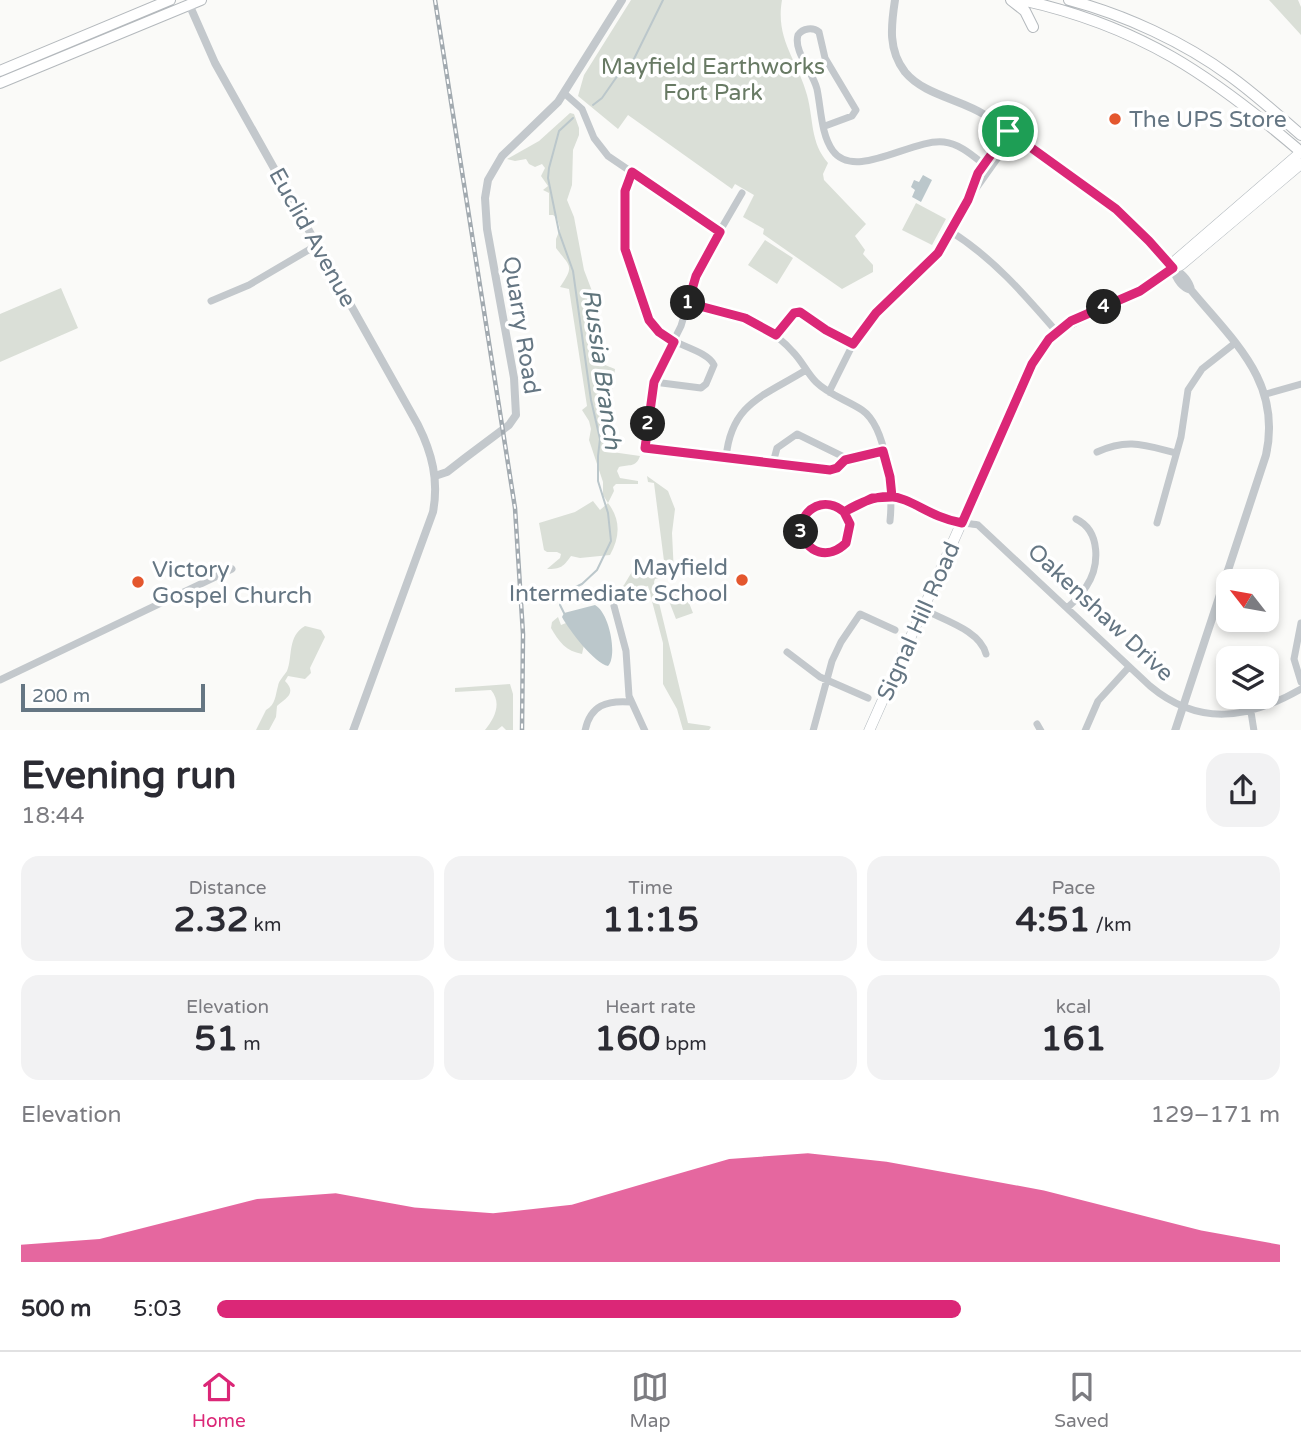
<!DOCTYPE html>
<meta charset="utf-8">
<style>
body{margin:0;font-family:"Varela Round",sans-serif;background:#f2f2f3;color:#2b2b33;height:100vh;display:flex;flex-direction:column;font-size:26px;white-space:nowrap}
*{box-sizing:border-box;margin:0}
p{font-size:23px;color:#7c7c81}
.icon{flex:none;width:38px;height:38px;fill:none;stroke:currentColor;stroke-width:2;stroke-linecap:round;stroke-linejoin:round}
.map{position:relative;height:730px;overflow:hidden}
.details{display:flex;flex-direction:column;background:#fff;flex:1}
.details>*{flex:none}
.needle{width:46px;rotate:301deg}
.fabs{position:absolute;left:1216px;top:569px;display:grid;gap:14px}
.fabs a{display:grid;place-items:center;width:63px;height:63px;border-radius:14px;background:#fff;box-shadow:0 4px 10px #0003;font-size:35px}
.scale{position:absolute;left:21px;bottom:18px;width:184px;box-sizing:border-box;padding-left:7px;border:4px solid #657683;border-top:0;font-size:19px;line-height:24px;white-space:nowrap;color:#657683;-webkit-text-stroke:5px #fff;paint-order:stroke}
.pin{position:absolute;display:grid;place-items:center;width:60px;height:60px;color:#fff;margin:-30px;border:4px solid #fff;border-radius:50%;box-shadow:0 2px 7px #0007}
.km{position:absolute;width:35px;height:35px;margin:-18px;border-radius:50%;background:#222;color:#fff;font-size:19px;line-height:35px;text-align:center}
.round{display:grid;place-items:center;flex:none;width:74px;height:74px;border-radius:21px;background:#f2f2f3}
.overview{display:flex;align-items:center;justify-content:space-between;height:119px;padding:0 21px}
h1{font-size:38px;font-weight:700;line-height:52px}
.metrics{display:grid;grid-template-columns:repeat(3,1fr);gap:10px;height:119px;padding:7px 21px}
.metrics div{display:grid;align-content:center;border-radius:18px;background:#f2f2f3;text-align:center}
.metrics b{font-size:35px;font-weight:700}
.metrics small{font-size:19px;font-weight:400}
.metrics p{font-size:19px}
.chart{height:196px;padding:14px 21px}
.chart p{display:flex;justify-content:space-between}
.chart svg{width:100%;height:126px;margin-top:7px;fill:#db2777;opacity:.7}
ul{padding:0 21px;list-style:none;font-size:23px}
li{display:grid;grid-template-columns:112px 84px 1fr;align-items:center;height:52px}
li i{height:18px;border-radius:9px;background:#db2777}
.tab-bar{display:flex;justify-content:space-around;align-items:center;height:98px;border-top:2px solid #e1e1e2;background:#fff;font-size:19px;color:#7c7c81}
.tab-bar a{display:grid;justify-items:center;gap:4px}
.tab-bar .on{color:#db2777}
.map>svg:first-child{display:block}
.green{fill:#dadfd7}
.water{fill:#bbc7cb}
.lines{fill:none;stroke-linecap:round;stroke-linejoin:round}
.stream{stroke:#bbc7cb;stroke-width:2}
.secondary-casing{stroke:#b3babf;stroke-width:11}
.trunk-casing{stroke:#b4b9bd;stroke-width:12}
.minor{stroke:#c3c8cc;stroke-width:7}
.tertiary{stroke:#c3c8cc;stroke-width:8}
.secondary{stroke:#fff;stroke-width:10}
.trunk{stroke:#fff;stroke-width:10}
.rail-casing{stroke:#a2aab0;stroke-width:4.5}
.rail{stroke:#fff;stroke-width:2;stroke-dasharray:5;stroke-linecap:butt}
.route-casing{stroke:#fff;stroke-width:14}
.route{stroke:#db2777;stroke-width:9}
.poi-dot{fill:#e4572e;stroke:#fff;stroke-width:2.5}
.labels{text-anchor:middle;stroke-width:7;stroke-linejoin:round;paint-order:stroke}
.park-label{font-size:23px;fill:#687a64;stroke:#fff}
.poi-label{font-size:23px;fill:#657683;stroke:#fff;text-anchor:start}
.street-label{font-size:23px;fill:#657683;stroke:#fff}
.water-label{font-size:24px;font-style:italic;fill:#60757c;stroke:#fff}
</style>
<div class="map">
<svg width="1301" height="731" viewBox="0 0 1301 731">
<rect width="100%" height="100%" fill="#fafaf8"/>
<path class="green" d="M631 0H782C775 40 798 61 807 95 814 121 810 142 828 163L823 174 824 180 866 224 855 236 865 250 863 254 873 265V272L842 289 763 234 764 229 743 217 754 195 735 184 732 189 628 115 618 129 578 96 584 75Z
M1269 0H1298L1301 7V35Z
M570 113 574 114 579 128V135L573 150 572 185 567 200 574 217 584 270 600 312 597 328 602 341 598 347 600 363 615 369 605 451 640 456C636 468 629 464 619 467L617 471 620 478 638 481V484H616L613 487 614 491 608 503C621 520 620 537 610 555L580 558 571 556C563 567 561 569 547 569L560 558 561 554 557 552H547L544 550 539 523 575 512 593 501 600 510 608 503 603 495V482L589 440 591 429 589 421 582 410 587 406 569 289 560 287C575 265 570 267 556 248V239L560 229 557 218 553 215H549V193L543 190 548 186 541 176 545 168 542 164 535 167 529 164 526 159 515 161 507 159 539 141Z
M916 203 946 219 932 245 902 230Z
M765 240 793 258 777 284 748 265Z
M61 288 78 328 0 362V314Z
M647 476 668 491 675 509 672 533 674 574 655 579 654 582 688 723 709 726 711 727 709 730H683L677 709 663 684V643L648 586 614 596 624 585 633 570 664 561 654 483 648 482Z
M684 590 693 613 676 619 667 596Z
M558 617 561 625 566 623 584 645 582 654C566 651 559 642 551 628L552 622Z
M305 626 321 630 325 637 310 668 311 673 305 679 288 676 285 681C298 694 284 699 277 706L276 717 269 730H256L266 710C276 704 275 696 278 686 279 680 284 676 287 671 293 657 287 636 305 626Z
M510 684 513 694V730H506L502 726 497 730H485C495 718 502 703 491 690L455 692V688Z"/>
<path class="water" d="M923 175 932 180 921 202 912 197 915 190 911 187 914 180 919 182Z
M595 605C609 612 618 655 608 666 595 664 569 630 562 617L564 613Z"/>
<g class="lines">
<path class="stream" d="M593 105 602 98 618 75 629 69 663 0
M564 613 560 605 563 593 582 584 597 570 611 541 608 513 598 481V456L600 439 591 400 573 271 559 232 548 178 549 168 559 131 573 118"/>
<defs>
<path id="secondary" d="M1173 268 1176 260 1301 152
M869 731 1032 364C1056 317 1097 314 1139 292 1154 284 1166 270 1181 265L1301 164"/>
<path id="trunk" d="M1011 0 1025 11 1033 27
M1022 0C1140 26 1211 75 1301 152
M1069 0C1125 15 1184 42 1230 76 1255 94 1278 115 1301 135
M0 71 170 0
M0 83 201 0"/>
</defs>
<use href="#secondary" class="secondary-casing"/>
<use href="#trunk" class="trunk-casing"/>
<path class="minor" d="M564 93 582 109 594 138 608 156 720 232
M825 126 852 116 856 110 825 58 819 32C813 27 803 28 798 35 793 51 813 72 817 89 821 108 821 135 833 151 855 181 913 138 944 142 962 144 976 159 990 169
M632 172C613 207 630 305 659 332 673 345 707 350 714 365L706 384 701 388 654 382
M970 192C978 166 1004 131 1025 114
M742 193 703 260 696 276 681 326 656 376 645 448 830 470 837 468 848 459
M950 231C992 257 1024 294 1056 331
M211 301 249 285 317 245
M688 303C727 313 765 320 793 352 802 361 807 373 816 382 829 395 847 400 862 410 887 427 893 493 890 521
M776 336 794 313 798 312 826 330 853 344
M829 392 853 344 864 327 881 308 938 253 965 204 1014 135 1026 113
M1266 394 1301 384
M1097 452C1128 438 1144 445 1176 453
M726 458C731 403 764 396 806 370
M773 463 777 448 797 434 848 459 883 451
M801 529a24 24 0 1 1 48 0a24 24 0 1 1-48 0Z
M844 512C893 483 904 503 951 521 960 524 969 523 978 525L1150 686C1199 727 1249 719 1301 689
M1157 523 1181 437 1188 390 1202 369 1235 343
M614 606 626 651 629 696 645 731
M1067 608C1074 602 1081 595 1086 587 1100 566 1101 531 1076 519
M923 609C943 620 980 630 986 654
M1301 623 1294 659 1301 682
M787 652 820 677 868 698
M0 680 232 569
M1251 712 1254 731
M1037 724 1041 731
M585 731C590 705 607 700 631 702
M813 731 832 661 841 642 860 614 895 630
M1085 731 1098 701 1129 667"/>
<path class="tertiary" d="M895 0C891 26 888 50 905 72 924 95 960 99 985 115 1030 143 1073 177 1116 209L1133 224 1173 268C1181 273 1189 280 1191 290 1234 342 1282 382 1266 455L1175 731
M189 4 215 63 418 425C432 453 439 480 433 512L353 731
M1173 268C1176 278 1181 287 1191 290
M435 476 447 472 465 458 509 425 516 415 514 378 487 229 485 198 488 180 502 156 558 102 622 0"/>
<use href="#secondary" class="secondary"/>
<use href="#trunk" class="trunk"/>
<defs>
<path id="rail" d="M435 0 515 508 523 634 522 731"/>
</defs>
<use href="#rail" class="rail-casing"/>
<use href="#rail" class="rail"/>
</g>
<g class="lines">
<defs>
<path id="route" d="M1008 131 978 173 968 200 938 253 876 313 853 344 826 330 800 312 794 313 776 335 745 318 688 303 696 276 720 232 632 172 625 191V249L649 320 659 332 674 342 654 382 645 448 830 470 837 468 845 460 883 451 890 477 892 497 872 498 844 512 850 524 846 543C829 560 806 554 801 530 802 507 826 496 844 512 904 476 909 513 962 523L1032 364 1049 339 1071 321 1140 291 1173 268 1149 241 1116 209 1008 131"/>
</defs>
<use href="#route" class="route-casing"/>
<use href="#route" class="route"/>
</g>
<g class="poi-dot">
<circle cx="1115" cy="119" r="7"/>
<circle cx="742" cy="580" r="7"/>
<circle cx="138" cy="582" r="7"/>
</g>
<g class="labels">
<g class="park-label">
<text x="713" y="74">Mayfield Earthworks<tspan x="713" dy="26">Fort Park</tspan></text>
</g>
<g class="poi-label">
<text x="1129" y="127">The UPS Store</text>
<text x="728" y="575" text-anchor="end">Mayfield<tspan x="728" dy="26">Intermediate School</tspan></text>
<text x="152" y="577">Victory<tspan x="152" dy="26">Gospel Church</tspan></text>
</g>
<g class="street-label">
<text transform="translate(313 237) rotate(61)" y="8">Euclid Avenue</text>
<text transform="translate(522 325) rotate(81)" y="8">Quarry Road</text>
<text transform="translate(1101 612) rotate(43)" y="8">Oakenshaw Drive</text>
<text transform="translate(918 621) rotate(-66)" y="8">Signal Hill Road</text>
</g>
<g class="water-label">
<text transform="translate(602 369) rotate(82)" y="8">Russia Branch</text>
</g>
</g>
</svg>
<div class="fabs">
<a><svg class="needle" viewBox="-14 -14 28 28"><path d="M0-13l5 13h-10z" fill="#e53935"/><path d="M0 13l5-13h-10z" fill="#7c7c81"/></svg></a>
<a><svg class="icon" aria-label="layers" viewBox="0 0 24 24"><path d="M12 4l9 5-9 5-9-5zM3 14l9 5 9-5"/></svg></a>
</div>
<div class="scale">200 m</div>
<div class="pin" style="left:1008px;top:131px;background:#1e9e55"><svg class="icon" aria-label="arrive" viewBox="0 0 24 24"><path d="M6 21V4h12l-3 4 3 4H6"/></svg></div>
<b class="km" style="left:688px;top:303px">1</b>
<b class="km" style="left:648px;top:424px">2</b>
<b class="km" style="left:801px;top:532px">3</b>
<b class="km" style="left:1104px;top:307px">4</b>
</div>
<section class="details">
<div class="overview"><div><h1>Evening run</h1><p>18:44</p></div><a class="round"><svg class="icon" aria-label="share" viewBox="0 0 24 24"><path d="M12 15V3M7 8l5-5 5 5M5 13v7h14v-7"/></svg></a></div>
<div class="metrics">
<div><p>Distance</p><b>2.32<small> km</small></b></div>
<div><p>Time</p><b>11:15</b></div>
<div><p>Pace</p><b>4:51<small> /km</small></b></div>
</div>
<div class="metrics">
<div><p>Elevation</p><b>51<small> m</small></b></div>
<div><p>Heart rate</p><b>160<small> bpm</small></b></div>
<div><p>kcal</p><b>161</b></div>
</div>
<div class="chart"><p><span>Elevation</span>129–171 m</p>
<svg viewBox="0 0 160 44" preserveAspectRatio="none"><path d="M0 44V38L10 36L20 29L30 22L40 20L50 25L60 27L70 24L80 16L90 8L100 6L110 9L120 14L130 19L140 26L150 33L160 38V44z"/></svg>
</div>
<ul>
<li><b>500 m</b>5:03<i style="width:70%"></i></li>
</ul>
</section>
<nav class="tab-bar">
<a class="on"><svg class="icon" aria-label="home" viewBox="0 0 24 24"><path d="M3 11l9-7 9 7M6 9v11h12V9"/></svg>Home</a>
<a><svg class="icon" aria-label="map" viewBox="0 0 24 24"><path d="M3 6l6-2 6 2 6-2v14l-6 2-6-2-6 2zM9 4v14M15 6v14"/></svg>Map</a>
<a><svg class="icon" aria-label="saved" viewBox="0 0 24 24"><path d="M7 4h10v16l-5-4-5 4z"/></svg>Saved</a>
</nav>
